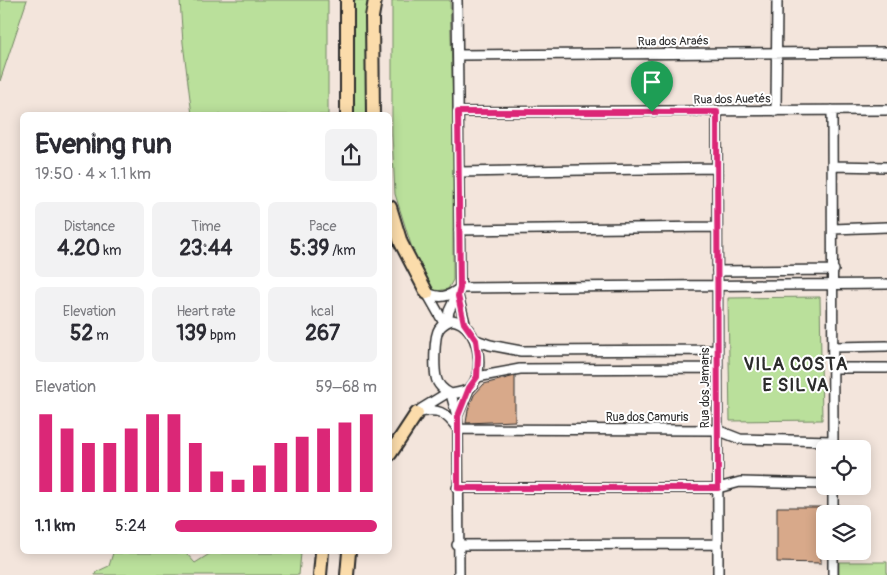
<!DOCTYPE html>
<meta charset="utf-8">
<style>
body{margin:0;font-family:Pangolin,sans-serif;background:#f2f2f3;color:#2b2b33;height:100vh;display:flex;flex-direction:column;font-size:19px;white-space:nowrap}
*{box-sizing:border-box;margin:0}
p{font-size:16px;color:#7c7c81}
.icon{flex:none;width:28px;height:28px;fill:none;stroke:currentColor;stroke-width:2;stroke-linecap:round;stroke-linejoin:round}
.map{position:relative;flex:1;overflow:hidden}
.panel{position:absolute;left:20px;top:112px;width:372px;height:442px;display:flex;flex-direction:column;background:#fff;border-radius:8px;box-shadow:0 2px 12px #0003}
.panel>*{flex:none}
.tools{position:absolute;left:816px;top:440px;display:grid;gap:10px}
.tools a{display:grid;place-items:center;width:55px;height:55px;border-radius:8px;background:#fff;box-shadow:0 2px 12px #0003;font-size:25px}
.pin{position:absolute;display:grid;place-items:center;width:42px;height:42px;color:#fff;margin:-51px -21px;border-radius:50% 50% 50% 0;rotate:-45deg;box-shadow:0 0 5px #0007}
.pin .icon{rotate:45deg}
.round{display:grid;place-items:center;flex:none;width:52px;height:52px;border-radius:8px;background:#f2f2f3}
.overview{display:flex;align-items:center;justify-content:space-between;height:85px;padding:0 15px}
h1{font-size:28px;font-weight:800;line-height:38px}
.figures{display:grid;grid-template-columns:repeat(3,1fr);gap:8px;height:85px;padding:5px 15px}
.figures div{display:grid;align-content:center;border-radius:8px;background:#f2f2f3;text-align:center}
.figures b{font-size:21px;font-weight:800}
.figures small{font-size:14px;font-weight:400}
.figures p{font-size:14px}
.chart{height:140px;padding:10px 15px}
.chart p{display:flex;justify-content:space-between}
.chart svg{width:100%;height:90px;margin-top:5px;stroke:#db2777;stroke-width:6}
ul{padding:0 15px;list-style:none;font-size:16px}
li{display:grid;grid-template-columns:80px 60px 1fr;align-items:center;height:38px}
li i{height:12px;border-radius:6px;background:#db2777}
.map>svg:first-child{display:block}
.green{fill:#bae09b;stroke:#728663}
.building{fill:#d8a98a;stroke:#2b2b2b}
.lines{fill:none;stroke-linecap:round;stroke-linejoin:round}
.minor-casing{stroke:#2b2b2b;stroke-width:12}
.highway-casing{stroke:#2b2b2b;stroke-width:16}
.minor{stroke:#fff;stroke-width:9}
.highway{stroke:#fbdcab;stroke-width:12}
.route-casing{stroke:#fff;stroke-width:10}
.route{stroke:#db2777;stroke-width:6}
.labels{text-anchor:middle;stroke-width:4;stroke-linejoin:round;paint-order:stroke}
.street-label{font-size:12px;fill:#2b2b2b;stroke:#fff}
.district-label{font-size:18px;font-weight:bold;letter-spacing:1px;fill:#2b2b2b;stroke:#fff}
</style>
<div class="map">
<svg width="887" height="575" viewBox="0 0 887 575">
<rect width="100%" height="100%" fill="#f3e5dc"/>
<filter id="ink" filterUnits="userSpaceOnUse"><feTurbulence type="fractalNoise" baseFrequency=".02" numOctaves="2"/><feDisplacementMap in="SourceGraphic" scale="10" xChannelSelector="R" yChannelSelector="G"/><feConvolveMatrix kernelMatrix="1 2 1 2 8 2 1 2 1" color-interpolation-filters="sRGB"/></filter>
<g filter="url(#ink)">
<path class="green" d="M0 0H27L0 81Z
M180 0H328V115H192L183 43Z
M353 0H368V115H353Z
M392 0H450L453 109V280L448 289 437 291 423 283 395 194 392 134Z
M820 297 822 420 730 421 728 298Z
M113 553H186L195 563 211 553H301L299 575H95L96 572 109 566Z
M839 562H887V575H839Z"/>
<path class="building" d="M515 376V421L466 423 468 410 474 395 484 384Z
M777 507H821V563L777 562Z"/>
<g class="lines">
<defs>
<path id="minor" d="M458 55 887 52
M832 110 833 449
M776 111 777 0
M458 112 887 110
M717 112 718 575
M833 166 887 167
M459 172 717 168
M833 229 887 227
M459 230 717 227
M717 271 834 270
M427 293C441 299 448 297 460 288L887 284
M427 293 444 323
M458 296 465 323
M452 320C480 324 486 373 470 388 465 392 457 393 451 394 444 391 437 384 436 377 434 367 434 336 439 329 443 323 447 322 452 320Z
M447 322 449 311 460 288 457 0
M476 340 490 345 521 351 717 350
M834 347 887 346
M834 368H887
M477 377 520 369 717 368
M451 394 457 416 458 429 459 575
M421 409 447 393
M417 413C438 407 445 412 458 429L717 430 740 439 833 441
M457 416 469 389
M833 486V514
M457 488H718L740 482 825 484
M457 545 718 544
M833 551V575"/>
<path id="highway" d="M347 0V115
M373 115 372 17 375 0
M390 207 401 243 427 293
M390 454 417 413
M320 575 322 552
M347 575 349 552"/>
</defs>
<use href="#minor" class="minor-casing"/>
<use href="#highway" class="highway-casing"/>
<use href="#minor" class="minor"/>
<use href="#highway" class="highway"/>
</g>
</g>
<g class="lines" filter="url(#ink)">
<defs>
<path id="route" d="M458 112H717L718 488H458V416L469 388 477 377 478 356 476 340 464 323 458 296 460 288Z"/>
</defs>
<use href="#route" class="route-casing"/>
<use href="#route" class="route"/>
</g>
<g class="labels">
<g class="street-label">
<text transform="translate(673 41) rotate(-1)" y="4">Rua dos Araés</text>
<text transform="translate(732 99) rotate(-1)" y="4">Rua dos Auetés</text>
<text transform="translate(705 388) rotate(-90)" y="4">Rua dos Jamaris</text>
<text x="647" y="421">Rua dos Camuris</text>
</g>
<g class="district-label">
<text x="796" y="370">VILA COSTA<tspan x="796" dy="21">E SILVA</tspan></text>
</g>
</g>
</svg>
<div class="tools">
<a><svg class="icon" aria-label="locate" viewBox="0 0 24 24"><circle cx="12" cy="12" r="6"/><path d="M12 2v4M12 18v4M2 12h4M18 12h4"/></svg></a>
<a><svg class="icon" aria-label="layers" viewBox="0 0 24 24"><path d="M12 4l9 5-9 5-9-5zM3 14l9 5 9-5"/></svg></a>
</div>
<div class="pin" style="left:652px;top:112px;background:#1e9e55"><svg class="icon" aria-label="arrive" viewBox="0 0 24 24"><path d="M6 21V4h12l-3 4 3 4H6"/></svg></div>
<section class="panel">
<div class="overview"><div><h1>Evening run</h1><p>19:50 · 4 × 1.1 km</p></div><a class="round"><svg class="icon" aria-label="share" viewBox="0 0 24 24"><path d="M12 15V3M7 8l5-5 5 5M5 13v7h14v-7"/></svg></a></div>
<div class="figures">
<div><p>Distance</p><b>4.20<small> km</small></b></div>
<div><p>Time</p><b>23:44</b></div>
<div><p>Pace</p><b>5:39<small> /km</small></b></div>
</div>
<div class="figures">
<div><p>Elevation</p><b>52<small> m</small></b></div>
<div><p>Heart rate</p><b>139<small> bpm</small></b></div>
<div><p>kcal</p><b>267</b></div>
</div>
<div class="chart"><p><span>Elevation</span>59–68 m</p>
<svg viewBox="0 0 160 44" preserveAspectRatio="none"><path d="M5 44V6M15 44V13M25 44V20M35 44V20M45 44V13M55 44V6M65 44V6M75 44V20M85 44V34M95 44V38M105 44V31M115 44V20M125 44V17M135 44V13M145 44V10M155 44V6"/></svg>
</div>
<ul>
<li><b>1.1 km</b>5:24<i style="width:100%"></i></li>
</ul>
</section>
</div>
